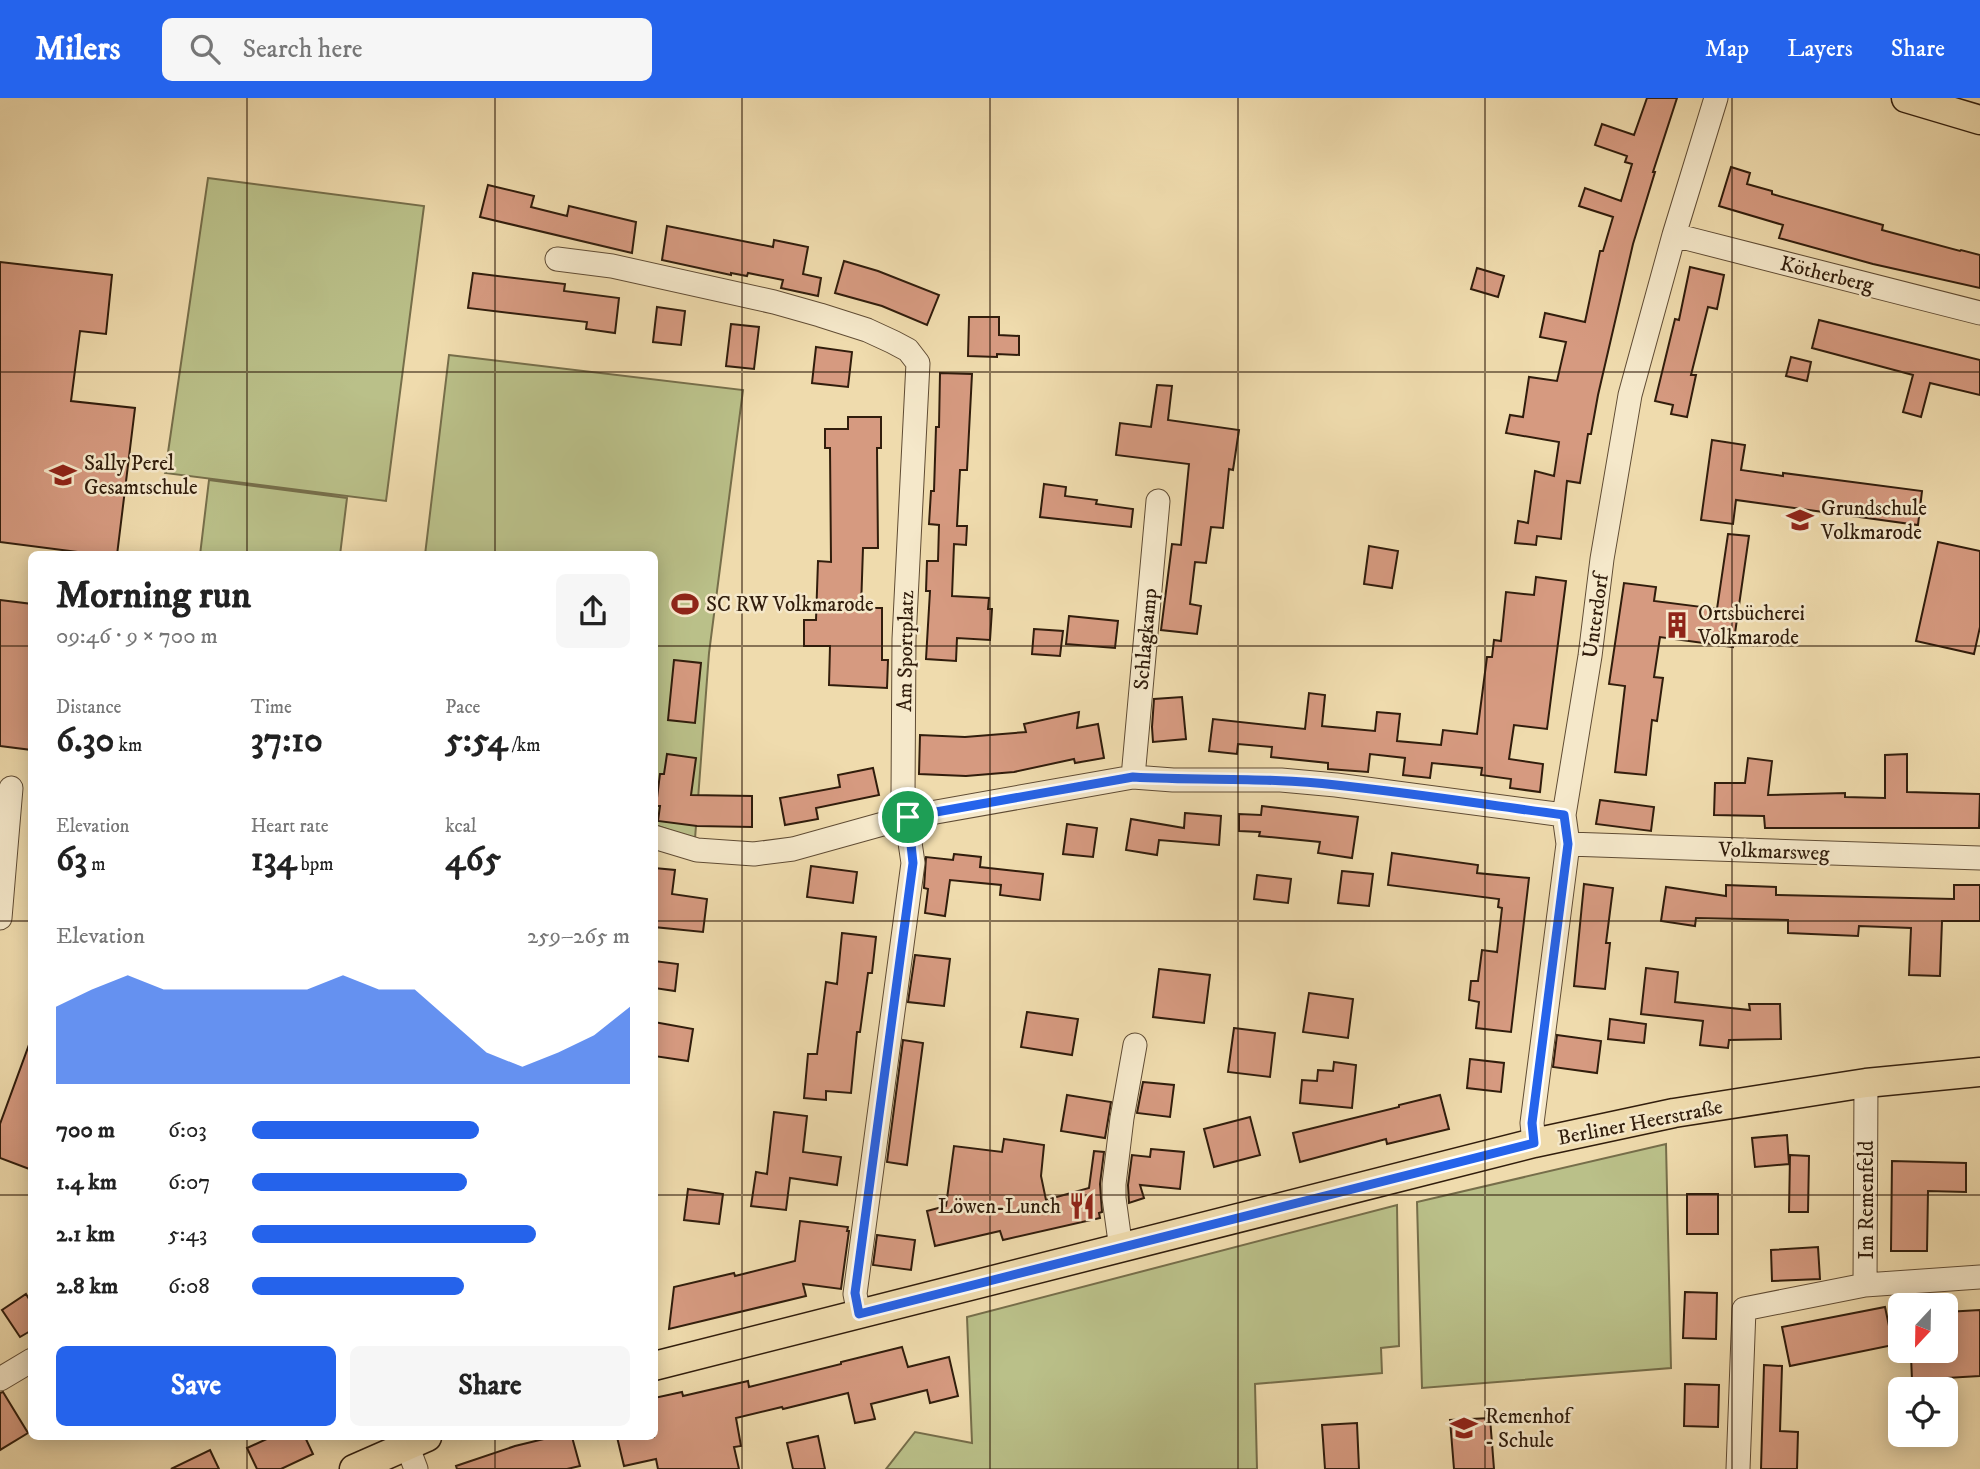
<!DOCTYPE html>
<meta charset="utf-8">
<style>
body{margin:0;font-family:"IM FELL DW Pica",serif;background:#f6f6f6;color:#222;height:100vh;display:flex;flex-direction:column;font-size:26px;white-space:nowrap}
*{box-sizing:border-box;margin:0}
p{font-size:23px;color:#767676}
.icon{flex:none;width:38px;height:38px;fill:none;stroke:currentColor;stroke-width:2;stroke-linecap:round;stroke-linejoin:round}
.map{position:relative;flex:1;overflow:hidden}
.details{position:absolute;left:28px;top:453px;width:630px;height:889px;display:flex;flex-direction:column;background:#fff;border-radius:10px;box-shadow:0 4px 18px #0003}
.details>*{flex:none}
.needle{width:46px;rotate:202deg}
.tools{position:absolute;left:1888px;top:1195px;display:grid;gap:14px}
.tools a{display:grid;place-items:center;width:70px;height:70px;border-radius:10px;background:#fff;box-shadow:0 4px 18px #0003;font-size:35px}
.pin{position:absolute;display:grid;place-items:center;width:60px;height:60px;color:#fff;margin:-30px;border:4px solid #fff;border-radius:50%;box-shadow:0 2px 7px #0007}
.round{display:grid;place-items:center;flex:none;width:74px;height:74px;border-radius:10px;background:#f6f6f6}
.headline{display:flex;align-items:center;justify-content:space-between;height:119px;padding:0 28px}
h1{font-size:38px;font-weight:700;line-height:52px}
.figures{display:grid;grid-template-columns:repeat(3,1fr);gap:10px;height:119px;padding:7px 28px}
.figures div{display:grid;align-content:center}
.figures b{font-size:35px;font-weight:700}
.figures small{font-size:19px;font-weight:400}
.figures p{font-size:19px}
.chart{height:196px;padding:14px 28px}
.chart p{display:flex;justify-content:space-between}
.chart svg{width:100%;height:126px;margin-top:7px;fill:#2563eb;opacity:.7}
.cta{display:flex;gap:14px;margin-top:auto;padding:14px 28px}
.cta a{flex:1;height:80px;border-radius:10px;background:#2563eb;color:#fff;font-size:28px;font-weight:700;line-height:80px;text-align:center}
.cta a+a{background:#f6f6f6;color:#222}
ul{padding:0 28px;list-style:none;font-size:23px}
li{display:grid;grid-template-columns:112px 84px 1fr;align-items:center;height:52px}
li i{height:18px;border-radius:9px;background:#2563eb}
header{display:flex;align-items:center;gap:42px;box-sizing:border-box;height:98px;padding:0 35px;background:#2563eb;color:#fff}
header strong{font-size:33px}
nav{display:flex;gap:38px;margin-inline-start:auto;font-size:24px}
.search{width:490px;height:63px;background:#f6f6f6;display:flex;align-items:center;gap:18px;box-sizing:border-box;padding:0 24px;border-radius:10px;color:#767676;font-size:26px}
.map>svg:first-child{display:block}
.green{fill:#bac089;stroke:#766e4a;stroke-width:2}
.building{fill:#d69a80;stroke:#311d0c;stroke-width:2}
.lines{fill:none;stroke-linecap:round;stroke-linejoin:round}
.minor-casing{stroke:#604c34;stroke-width:25}
.major-casing{stroke:#311d0c;stroke-width:31}
.minor{stroke:#f5e8ca;stroke-width:23}
.major{stroke:#efdbad;stroke-width:28}
.route-casing{stroke:#fff;stroke-width:14}
.route{stroke:#2563eb;stroke-width:9}
.grid{fill:none;stroke:#311d0c;stroke-width:2;stroke-opacity:0.55}
.labels{text-anchor:middle;stroke-width:5;stroke-linejoin:round;paint-order:stroke}
.street-label{font-size:21px;fill:#311d0c;stroke:#f5e8ca}
.poi-label{font-size:21px;fill:#311d0c;stroke:#f5e8ca;text-anchor:start}
</style>
<header>
<strong>Milers</strong>
<div class="search"><svg class="icon" aria-label="search" viewBox="0 0 24 24"><circle cx="10" cy="10" r="6"/><path d="M15 15l6 6"/></svg>Search here</div>
<nav><a>Map</a><a>Layers</a><a>Share</a></nav>
</header>
<div class="map">
<svg width="1980" height="1371" viewBox="0 0 1980 1371">
<rect width="100%" height="100%" fill="#efdbad"/>
<filter id="stains"><feTurbulence type="fractalNoise" baseFrequency=".00286" numOctaves="4"/><feColorMatrix values="0 0 0 0 .2 0 0 0 0 .09 0 0 0 0 .02 0 0 0 .5 -.17"/></filter>
<radialGradient id="worn" r=".72"><stop offset=".6" stop-color="#630" stop-opacity="0"/><stop offset="1" stop-color="#630" stop-opacity=".3"/></radialGradient>
<path class="green" d="M208 80 424 108 386 403 165 375Z
M449 257 743 292 709 555 695 741 655 727 654 457H425Z
M209 382 347 400 340 457H200Z
M1666 1046 1671 1270 1422 1290 1417 1104Z
M1397 1107 1399 1248 1381 1250 1382 1275 1255 1286 1257 1371H886L915 1334 972 1345 967 1219Z"/>
<path class="building" d="M1647 0H1677L1653 74H1655L1633 146 1598 297 1591 336H1588L1580 385 1567 383 1561 441 1537 438 1536 447 1515 445 1518 423 1528 425 1535 373 1554 378 1559 344 1506 335 1510 317 1523 319 1529 279 1557 283 1566 244 1540 239 1545 215 1585 224 1600 153H1603L1613 119 1579 108 1585 90 1621 103 1632 66 1625 64 1627 58 1595 47 1602 26 1634 37Z
M1731 69 1750 75 1747 86 1772 93V96L1883 127 1882 132 1960 153 1961 152 1980 157V190L1873 166 1779 140 1783 127 1719 108Z
M488 87 534 98 531 109 567 118 569 108 636 124 632 155 480 119Z
M667 128 773 149 774 142 808 149 803 176 821 180 818 198 781 190 783 182 748 175 747 178 731 175V177L662 162Z
M844 163 878 173 939 197 927 227 882 208 835 195Z
M0 164 112 177 106 236 80 233 71 303 135 310 117 457H101L0 444Z
M1690 169 1724 177 1717 211 1708 209 1691 277H1696L1687 319 1671 316 1673 307 1655 303 1675 221 1679 222Z
M1477 170 1504 178 1498 199 1471 191Z
M473 175 565 186 564 193 619 200 615 235 586 231 587 224 468 210Z
M657 209 685 213 681 247 653 244Z
M969 219H999V237L1019 238V257L997 256V259L968 258Z
M1819 222 1980 262V297L1930 285 1921 319 1903 314 1913 277 1812 250Z
M731 226 759 229 754 271 726 268Z
M816 249 852 254 848 289 812 285Z
M1791 259 1811 264 1807 283 1786 278Z
M940 275 972 276 967 372H960L957 428H967L966 447 954 446 952 498 989 500 988 511H992L990 542 957 540 956 563 926 561 930 493H926L927 463H938L939 427 929 426 931 393H934L936 329H939Z
M1157 287 1172 288 1168 322 1239 332 1233 372 1229 371 1223 430 1211 429 1206 465 1195 464 1190 506 1201 508 1197 536 1161 532 1172 446 1181 447 1189 366 1116 357 1120 325 1151 329Z
M848 319H881V350H877L878 450H863L861 510H882V562H888L887 590 829 587 830 548H804V522H816L818 463 831 464 830 350H825V331H848Z
M1712 342 1745 347 1741 372 1783 378V375L1922 393 1918 427 1736 402 1733 426 1701 422Z
M1044 386 1066 389 1065 398 1097 402 1096 406 1133 411 1131 429 1040 419Z
M1728 436 1749 438 1733 549 1660 539 1654 579 1663 580 1657 623 1652 622 1646 677 1615 674 1625 588 1609 586 1624 485 1656 489 1654 503 1717 511Z
M1938 444 1980 453V529L1974 556 1916 543Z
M1369 448 1398 453 1392 490 1364 486Z
M1536 479 1566 483 1547 631 1514 627 1509 661 1543 666 1540 694 1510 690 1511 681 1481 677 1482 670 1432 665 1430 680 1403 677 1405 660 1370 656 1368 674 1328 671V665L1271 659 1272 649 1238 646 1237 656 1209 653 1213 621 1305 631 1309 595 1325 597 1322 628 1375 633 1377 614 1400 616 1397 643 1441 647 1443 632 1477 636 1487 559H1492L1494 542 1501 543 1506 494 1534 497Z
M0 502 32 506V652L0 648Z
M1069 518 1118 523 1115 550 1066 546Z
M1034 531 1063 533 1060 558 1032 556Z
M674 562 701 565 695 625 668 622Z
M1182 599 1186 641 1153 644 1152 629 1154 601Z
M1079 614 1077 630 1098 626 1104 660 1075 665 1074 661 1014 674 966 678 919 676 920 637 965 639 1026 634 1024 626Z
M667 656 696 660 691 697 752 698V729L697 728 658 723 660 708H656L660 676H664Z
M1907 656V694L1980 696 1979 730H1765L1764 718 1714 717 1715 685H1745L1748 660 1772 663 1768 697 1845 695V699L1885 700V657Z
M873 670 879 697 816 710 818 721 785 727 780 700 840 689 838 677Z
M1600 702 1654 709 1651 733 1596 726Z
M1262 708 1358 719 1352 760 1318 755 1320 744 1259 738 1260 734 1239 733V716L1261 717Z
M1185 715 1221 718 1219 747 1159 742 1157 757 1126 752 1131 721 1184 730Z
M1067 726 1097 730 1093 759 1063 756Z
M1392 755 1478 767 1477 775 1529 780 1511 934 1476 930 1479 904 1469 902 1471 883H1478L1482 852 1497 854 1502 810 1498 809 1499 801 1388 787Z
M954 756 981 759 980 769 1043 776 1040 802 1000 797 1001 787 950 782 945 818 925 815 928 791 924 790 926 759 953 762Z
M811 768 857 774 853 805 807 799Z
M654 770 675 772 672 796 707 801 703 834 654 829Z
M1342 773 1373 776 1369 808 1338 805Z
M1257 777 1291 781 1288 805 1254 801Z
M1584 786 1613 790 1606 845H1610L1605 891 1574 888Z
M1726 787 1776 789V797L1954 801V787H1980V823H1942L1940 878 1909 877 1911 830 1859 828 1858 838 1788 835V822L1696 820 1695 828 1661 823 1666 789 1726 798Z
M842 835 876 839 872 875H868L860 934H857L851 995 826 993V1002L804 1000 808 956H817L826 884 837 886Z
M915 857 950 861 944 908 908 904Z
M654 863 678 866 675 893 654 890Z
M1646 870 1678 874 1675 904 1750 912 1749 906H1780L1781 941 1729 942 1728 950 1700 947 1703 923 1641 916Z
M1159 871 1210 877 1204 925 1153 919Z
M1309 895 1353 901 1348 940 1303 934Z
M1027 914 1078 921 1072 957 1021 949Z
M1610 921 1646 926 1644 945 1608 941Z
M654 924 693 931 688 963 654 958Z
M1234 930 1275 935 1270 979 1228 974Z
M1557 937 1601 943 1597 975 1553 969Z
M903 942 923 945 907 1067 887 1064Z
M30 944 32 945V1072L0 1060V1026Z
M1470 961 1504 965 1501 994 1467 990Z
M1334 964 1356 967 1352 1010 1300 1005 1302 982 1317 983 1318 972 1333 973Z
M1143 984 1174 987 1170 1019 1137 1015Z
M1067 997 1111 1004 1105 1040 1061 1033Z
M1440 997 1449 1031 1387 1046 1386 1041 1300 1064 1293 1035 1399 1009V1007Z
M774 1014 807 1018 803 1054 841 1059 837 1087 790 1080 786 1112 751 1108 756 1074 767 1076Z
M1250 1019 1260 1057 1214 1069 1204 1031Z
M1787 1037 1789 1066 1755 1069 1752 1040Z
M1004 1041 1044 1047 1041 1078 1046 1102 1089 1090 1094 1053 1104 1054 1100 1086 1102 1114 1099 1115 1100 1120 1003 1142 1000 1133 935 1148 927 1113 946 1108 954 1048 1002 1054Z
M1151 1051 1184 1054 1180 1091 1140 1087 1144 1100 1129 1105 1128 1087 1132 1057 1150 1059Z
M1790 1057 1809 1058 1808 1114H1789Z
M1892 1063 1966 1065V1094L1928 1093 1927 1153H1891Z
M688 1091 723 1096 719 1126 684 1122Z
M1687 1096H1718V1136H1687Z
M800 1123 848 1129 847 1133H849L841 1191 803 1186 806 1198 669 1231 674 1189 734 1175 735 1178 795 1163Z
M877 1137 915 1142 911 1172 873 1167Z
M1818 1149 1820 1181 1772 1183 1771 1152Z
M1685 1194 1717 1195 1716 1241 1683 1240Z
M26 1196 32 1206V1232L20 1239 2 1212Z
M1885 1209 1893 1247 1790 1268 1782 1229Z
M1980 1212V1278L1912 1282 1911 1258 1946 1256V1214Z
M902 1249 908 1269 949 1259 958 1298 930 1305 927 1292 871 1306 875 1321 855 1325 848 1295 783 1311 782 1309 736 1320 741 1348 734 1349 739 1371H658L656 1361 624 1368 617 1339H654V1300L682 1294 683 1298 748 1283 749 1289 841 1266V1264Z
M1764 1267 1782 1268 1780 1333 1798 1334 1797 1371H1761Z
M1685 1286 1719 1287 1718 1329 1684 1328Z
M3 1294 28 1335 0 1352V1295Z
M1490 1320 1494 1371H1454L1450 1322Z
M1357 1325 1359 1371H1325L1322 1327Z
M818 1338 825 1371H793L787 1345Z
M271 1339H305L313 1356 281 1371H257L247 1350Z
M552 1339H572L580 1368 567 1371H457L456 1368 515 1348Z
M210 1352 219 1371H171Z"/>
<g class="lines">
<defs>
<path id="minor" d="M1674 137 1980 215
M557 161 612 168 774 204 820 217 867 232 893 244 908 252 918 265 904 541 903 697 913 765 855 1196 859 1216
M1133 679 1158 403
M654 739 697 752 754 756 793 751 908 719 1133 679 1173 682H1281L1336 687 1564 717
M1568 746 1980 760
M0 820 11 690
M1866 985 1865 1187 1980 1179
M1534 1045 1532 1025 1568 746 1564 717 1590 558 1602 461 1630 297 1674 137 1716 0
M1121 1151 1114 1100V1086L1122 1020 1135 947
M0 1281 32 1262
M407 1347 416 1371
M1738 1371 1744 1211 1865 1187"/>
<path id="major" d="M1906 0 1980 22
M654 1268 1534 1045 1674 1015 1866 985 1980 974
M354 1371 427 1339"/>
</defs>
<use href="#minor" class="minor-casing"/>
<use href="#major" class="major-casing"/>
<use href="#minor" class="minor"/>
<use href="#major" class="major"/>
</g>
<g class="lines">
<defs>
<path id="route" d="M1133 679C1201 683 1269 679 1336 687 1412 695 1488 707 1564 717L1568 746 1532 1025 1534 1045 859 1216 855 1195 913 765 908 719Z"/>
</defs>
<use href="#route" class="route-casing"/>
<use href="#route" class="route"/>
</g>
<path class="grid" d="M247 0V457M495 0V457M742 0V1371M990 0V1371M1238 0V1371M1485 0V1371M1732 0V1371M0 274H1980M0 548H32M654 548H1980M0 823H32M654 823H1980M0 1097H32M654 1097H1980M247 1339V1371M495 1339V1371"/>
<defs>
<symbol id="school-bare" viewBox="-9 -9 18 18"><path d="M0-5L7-2L0 1L-7-2ZM-4 1L0 2.5L4 1V4Q0 6-4 4Z" fill="#8f2418" stroke="#f5e8ca" stroke-width="2.5" paint-order="stroke"/></symbol>
<symbol id="stadium-bare" viewBox="-9 -9 18 18"><path d="M0-5a6.5 5 0 1 0 0 10a6.5 5 0 1 0 0-10ZM-3.5-1.8h7v3.6h-7Z" fill="#8f2418" stroke="#f5e8ca" stroke-width="2.5" paint-order="stroke"/></symbol>
<symbol id="building-bare" viewBox="-9 -9 18 18"><path d="M-4-6H4V6H1V3H-1V6H-4ZM-2.5-4.3h1.7v1.8h-1.7ZM.8-4.3h1.7v1.8H.8ZM-2.5-1h1.7V.8h-1.7ZM.8-1h1.7V.8H.8Z" fill="#8f2418" stroke="#f5e8ca" stroke-width="2.5" paint-order="stroke"/></symbol>
<symbol id="restaurant-bare" viewBox="-9 -9 18 18"><path d="M-5-6h1v4h1v-4h1v4h1v-4h1v5L-1.5 .5V6h-2V.5L-5-1ZM5-6V6H3V1.5H1.5Q1.5-4 5-6Z" fill="#8f2418" stroke="#f5e8ca" stroke-width="2.5" paint-order="stroke"/></symbol>
</defs>
<g fill-rule="evenodd">
<use href="#school-bare" x="44" y="358" width="38" height="38"/>
<use href="#school-bare" x="1781" y="403" width="38" height="38"/>
<use href="#stadium-bare" x="666" y="487" width="38" height="38"/>
<use href="#building-bare" x="1658" y="508" width="38" height="38"/>
<use href="#restaurant-bare" x="1063" y="1089" width="38" height="38"/>
<use href="#school-bare" x="1445" y="1311" width="38" height="38"/>
</g>
<g class="labels">
<g class="street-label">
<text transform="translate(1827 176) rotate(14)" y="7">Kötherberg</text>
<text transform="translate(1595 518) rotate(-82)" y="7">Unterdorf</text>
<text transform="translate(1145 541) rotate(-85)" y="7">Schlagkamp</text>
<text transform="translate(905 553) rotate(-89)" y="7">Am Sportplatz</text>
<text transform="translate(1774 753) rotate(2)" y="7">Volkmarsweg</text>
<text transform="translate(1640 1024) rotate(-11)" y="7">Berliner Heerstraße</text>
<text transform="translate(1866 1102) rotate(-90)" y="7">Im Remenfeld</text>
</g>
<g class="poi-label">
<text x="84" y="372">Sally Perel<tspan x="84" dy="24">Gesamtschule</tspan></text>
<text x="1821" y="417">Grundschule<tspan x="1821" dy="24">Volkmarode</tspan></text>
<text x="706" y="513">SC RW Volkmarode</text>
<text x="1698" y="522">Ortsbücherei<tspan x="1698" dy="24">Volkmarode</tspan></text>
<text x="1061" y="1115" text-anchor="end">Löwen-Lunch</text>
<text x="1485" y="1325">Remenhof<tspan x="1485" dy="24">- Schule</tspan></text>
</g>
</g>
<rect width="100%" height="100%" filter="url(#stains)"/>
<rect width="100%" height="100%" fill="url(#worn)"/>
</svg>
<div class="tools">
<a><svg class="needle" viewBox="-14 -14 28 28"><path d="M0-13l5 13h-10z" fill="#e53935"/><path d="M0 13l5-13h-10z" fill="#767676"/></svg></a>
<a><svg class="icon" aria-label="locate" viewBox="0 0 24 24"><circle cx="12" cy="12" r="6"/><path d="M12 2v4M12 18v4M2 12h4M18 12h4"/></svg></a>
</div>
<div class="pin" style="left:908px;top:719px;background:#1e9e55"><svg class="icon" aria-label="arrive" viewBox="0 0 24 24"><path d="M6 21V4h12l-3 4 3 4H6"/></svg></div>
<section class="details">
<div class="headline"><div><h1>Morning run</h1><p>09:46 · 9 × 700 m</p></div><a class="round"><svg class="icon" aria-label="share" viewBox="0 0 24 24"><path d="M12 15V3M7 8l5-5 5 5M5 13v7h14v-7"/></svg></a></div>
<div class="figures">
<div><p>Distance</p><b>6.30<small> km</small></b></div>
<div><p>Time</p><b>37:10</b></div>
<div><p>Pace</p><b>5:54<small> /km</small></b></div>
</div>
<div class="figures">
<div><p>Elevation</p><b>63<small> m</small></b></div>
<div><p>Heart rate</p><b>134<small> bpm</small></b></div>
<div><p>kcal</p><b>465</b></div>
</div>
<div class="chart"><p><span>Elevation</span>259–265 m</p>
<svg viewBox="0 0 160 44" preserveAspectRatio="none"><path d="M0 44V17L10 11L20 6L30 11L40 11L50 11L60 11L70 11L80 6L90 11L100 11L110 22L120 33L130 38L140 33L150 27L160 17V44z"/></svg>
</div>
<ul>
<li><b>700 m</b>6:03<i style="width:60%"></i></li>
<li><b>1.4 km</b>6:07<i style="width:57%"></i></li>
<li><b>2.1 km</b>5:43<i style="width:75%"></i></li>
<li><b>2.8 km</b>6:08<i style="width:56%"></i></li>
</ul>
<div class="cta"><a>Save</a><a>Share</a></div>
</section>
</div>
